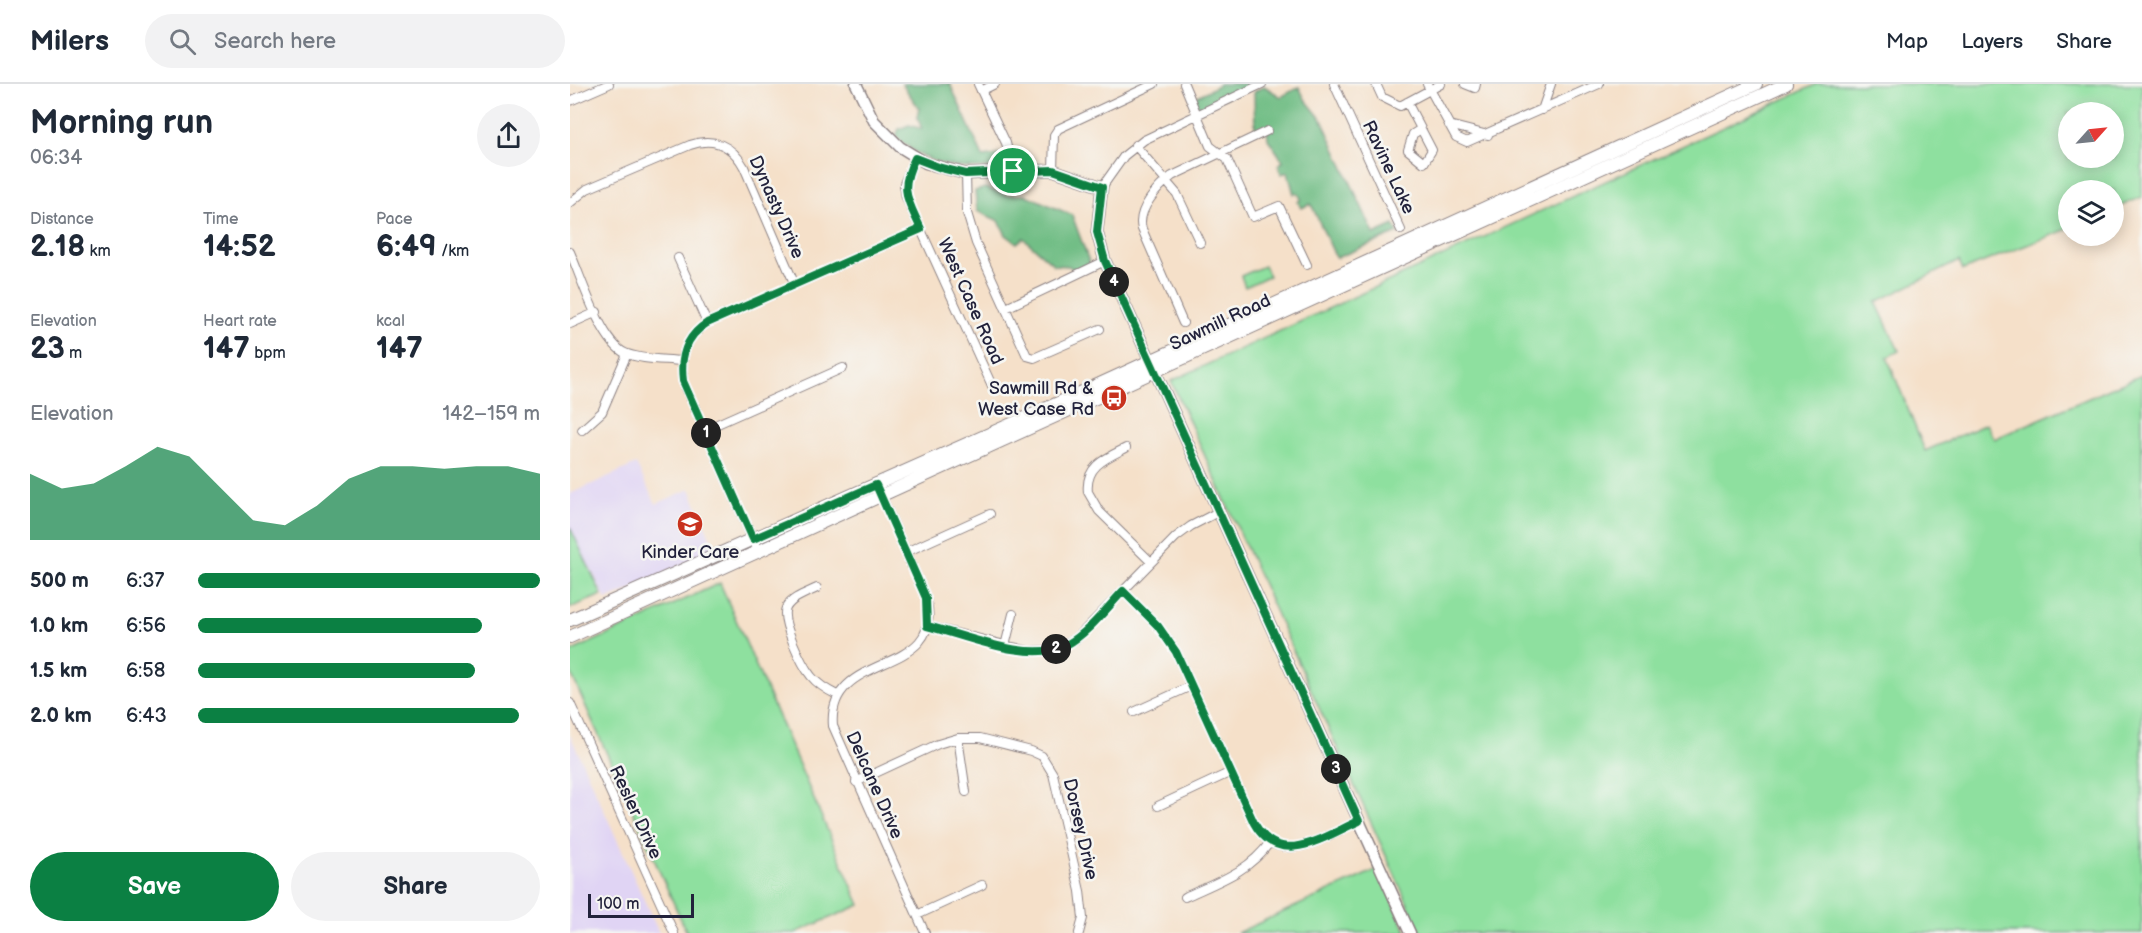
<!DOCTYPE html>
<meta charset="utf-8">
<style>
body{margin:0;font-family:"Balsamiq Sans",sans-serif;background:#f2f2f3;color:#1f2937;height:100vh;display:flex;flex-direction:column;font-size:22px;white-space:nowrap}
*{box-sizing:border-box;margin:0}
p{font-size:20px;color:#747a83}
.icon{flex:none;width:33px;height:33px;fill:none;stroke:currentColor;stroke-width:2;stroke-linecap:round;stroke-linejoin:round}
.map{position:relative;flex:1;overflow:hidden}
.details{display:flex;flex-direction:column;background:#fff;width:570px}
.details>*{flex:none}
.needle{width:39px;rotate:63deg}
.fabs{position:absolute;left:1488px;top:18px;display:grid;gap:12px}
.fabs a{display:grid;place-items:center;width:66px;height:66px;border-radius:50%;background:#fff;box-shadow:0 3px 15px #0003;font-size:30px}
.scale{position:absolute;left:18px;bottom:15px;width:106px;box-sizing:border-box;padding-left:6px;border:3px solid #22223b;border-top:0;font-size:16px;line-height:21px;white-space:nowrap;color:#22223b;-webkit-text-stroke:4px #f6f6f2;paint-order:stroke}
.pin{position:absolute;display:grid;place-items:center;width:51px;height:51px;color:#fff;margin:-26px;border:3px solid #fff;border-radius:50%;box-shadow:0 2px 6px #0007}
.km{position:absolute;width:30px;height:30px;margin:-15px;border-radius:50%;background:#222;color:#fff;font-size:16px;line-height:30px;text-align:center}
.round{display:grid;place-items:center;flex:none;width:63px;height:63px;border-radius:32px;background:#f2f2f3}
.head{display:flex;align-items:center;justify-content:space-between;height:102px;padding:0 30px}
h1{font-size:33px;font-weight:600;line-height:45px}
.metrics{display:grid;grid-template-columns:repeat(3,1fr);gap:9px;height:102px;padding:6px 30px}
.metrics div{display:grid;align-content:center}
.metrics b{font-size:30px;font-weight:600}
.metrics small{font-size:16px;font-weight:400}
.metrics p{font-size:16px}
.chart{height:168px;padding:12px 30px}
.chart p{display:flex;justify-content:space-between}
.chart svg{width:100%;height:108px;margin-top:6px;fill:#0b8043;opacity:.7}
.cta{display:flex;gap:12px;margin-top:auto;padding:12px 30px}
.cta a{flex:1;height:69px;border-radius:36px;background:#0b8043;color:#fff;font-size:24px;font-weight:600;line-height:69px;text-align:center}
.cta a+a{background:#f2f2f3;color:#1f2937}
ul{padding:0 30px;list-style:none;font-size:20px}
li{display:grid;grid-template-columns:96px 72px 1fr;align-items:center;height:45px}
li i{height:15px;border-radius:8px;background:#0b8043}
header{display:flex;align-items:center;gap:36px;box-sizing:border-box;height:84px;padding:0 30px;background:#fff;border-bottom:2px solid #e0e1e3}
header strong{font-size:28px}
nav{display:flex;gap:33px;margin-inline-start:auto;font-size:21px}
.search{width:420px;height:54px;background:#f2f2f3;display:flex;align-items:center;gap:15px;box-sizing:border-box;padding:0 21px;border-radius:33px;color:#747a83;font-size:22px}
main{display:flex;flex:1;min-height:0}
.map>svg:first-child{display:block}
.built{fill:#e0d4f4}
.green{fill:#8ee09f;stroke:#58816d;stroke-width:1.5;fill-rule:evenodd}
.forest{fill:#72be86;stroke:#4a7060;stroke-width:1.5}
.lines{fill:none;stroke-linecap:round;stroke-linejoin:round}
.street-casing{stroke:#8c8182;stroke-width:10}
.secondary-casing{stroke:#8c8182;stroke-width:13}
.primary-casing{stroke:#8c8182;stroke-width:14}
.street{stroke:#fff;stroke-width:8}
.secondary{stroke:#fff;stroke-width:10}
.primary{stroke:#fff;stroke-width:12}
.route-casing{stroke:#fff;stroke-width:12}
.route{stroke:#0b8043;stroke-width:8}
.labels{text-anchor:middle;stroke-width:5;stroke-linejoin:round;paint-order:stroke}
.street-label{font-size:18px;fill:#22223b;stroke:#f6f6f2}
.poi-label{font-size:18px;fill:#22223b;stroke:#f6f6f2;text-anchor:end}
</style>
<header>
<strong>Milers</strong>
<div class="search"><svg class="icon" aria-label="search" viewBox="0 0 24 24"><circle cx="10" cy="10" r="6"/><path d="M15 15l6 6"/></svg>Search here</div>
<nav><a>Map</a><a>Layers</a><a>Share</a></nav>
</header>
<main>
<section class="details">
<div class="head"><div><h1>Morning run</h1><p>06:34</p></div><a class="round"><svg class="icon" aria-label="share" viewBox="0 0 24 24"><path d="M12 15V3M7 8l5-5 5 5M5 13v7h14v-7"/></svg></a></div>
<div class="metrics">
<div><p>Distance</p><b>2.18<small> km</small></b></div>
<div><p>Time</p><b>14:52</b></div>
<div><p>Pace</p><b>6:49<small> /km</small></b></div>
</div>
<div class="metrics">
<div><p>Elevation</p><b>23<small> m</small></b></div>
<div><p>Heart rate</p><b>147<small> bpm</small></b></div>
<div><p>kcal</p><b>147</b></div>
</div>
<div class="chart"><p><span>Elevation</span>142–159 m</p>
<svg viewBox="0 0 160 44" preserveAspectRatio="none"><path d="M0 44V17L10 23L20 21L30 14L40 6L50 10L60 23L70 36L80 38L90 30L100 19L110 14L120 14L130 15L140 14L150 14L160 17V44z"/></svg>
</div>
<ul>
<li><b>500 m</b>6:37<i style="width:100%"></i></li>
<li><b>1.0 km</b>6:56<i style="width:83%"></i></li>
<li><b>1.5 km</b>6:58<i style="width:81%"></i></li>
<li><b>2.0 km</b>6:43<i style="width:94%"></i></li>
</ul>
<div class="cta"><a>Save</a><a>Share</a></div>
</section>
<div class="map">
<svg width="1572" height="849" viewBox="0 0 1572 849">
<rect width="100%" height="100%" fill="#f6f6f2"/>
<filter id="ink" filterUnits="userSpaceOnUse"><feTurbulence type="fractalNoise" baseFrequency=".0167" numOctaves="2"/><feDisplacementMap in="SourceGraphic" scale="12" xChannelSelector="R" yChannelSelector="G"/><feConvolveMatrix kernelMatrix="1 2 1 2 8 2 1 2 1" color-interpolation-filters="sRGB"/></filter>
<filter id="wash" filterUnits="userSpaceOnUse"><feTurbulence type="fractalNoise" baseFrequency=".008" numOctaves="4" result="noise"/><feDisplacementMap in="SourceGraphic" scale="24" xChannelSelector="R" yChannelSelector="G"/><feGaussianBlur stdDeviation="1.35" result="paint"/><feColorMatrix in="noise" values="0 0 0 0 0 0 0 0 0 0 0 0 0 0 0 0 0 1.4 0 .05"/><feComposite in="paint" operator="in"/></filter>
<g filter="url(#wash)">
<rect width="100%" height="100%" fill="#f5e0c9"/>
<path class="built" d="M66 380 86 420 120 405 146 468 36 516 0 443V410Z
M0 651 89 849H0Z"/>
<path class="green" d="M1247 0H1572V113L1544 125V106H1498V145L1393 186 1389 177 1306 218 1329 267 1317 273 1355 367 1416 340 1424 355 1572 291V849H851L601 297ZM1498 28H1544V74H1498Z
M694 182 699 192 675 203 671 192Z
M0 443 32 511 0 524Z
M150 499 290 821 225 849H117L0 587V568Z
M808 785 837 849H667Z"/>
<path class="forest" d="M332 0H380L413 73 436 70 440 81C397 89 357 84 326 52L329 45 339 41 352 45 347 33 349 24Z
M650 0H684L629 25 624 14Z
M694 2 711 13 729 3 735 15 752 36 804 150 824 141 828 149 766 174 741 120 731 124 728 118 731 115 728 109 724 110 718 88 711 90 709 81 713 77 698 55 697 45 685 48 684 8Z
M415 104 436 111H456L502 131 520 180 505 187 499 182 484 181 453 154 447 159 436 151 429 137 407 127 405 107Z"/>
</g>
<g filter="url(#ink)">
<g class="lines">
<defs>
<path id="street" d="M408 0 436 59 443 87
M614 0 640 62 657 75 683 133 709 122 737 181
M764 0 831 146
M806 0 812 13 830 22 871 0
M857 0 886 53 897 58 1029 0
M895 0 905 4 906 0
M411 7 425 0
M0 17 39 0
M837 18 862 66 854 79 838 66 843 50 851 45
M972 26 981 0
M879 41 918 51
M565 61 607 110 630 159
M345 74 334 100 336 113 424 306
M483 86 484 51 488 45 584 0
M396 90 397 129 406 159 457 272 464 274 530 245
M532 103 554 72 574 56 692 0
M0 119 17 105 120 61C143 53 162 61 174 83L225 201
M0 168C11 193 31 258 55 269 71 276 94 275 111 277
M108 174 137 239
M436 224 535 177
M613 239 572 145C566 126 589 102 602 92L697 47
M0 240 27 228
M12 346 32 328 57 270
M134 346 273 284
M556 364C536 374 515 382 518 408L529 427 581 478
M310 409 356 514C378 595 256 564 263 642L355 849
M188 467 113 297C110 273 115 253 137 239L351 145
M336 468 420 430
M247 504C237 509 222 513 216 524 210 536 232 581 241 592 248 601 257 606 267 611
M553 507 588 542 606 568 684 739C709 786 754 753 788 737
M357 542 459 567 484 566 506 555 606 453 621 442 648 428
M435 562 443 530
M0 619 104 849
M564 628 621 602
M388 654 396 708
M286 698 368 660 388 654H410L461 667 472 672 483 690 510 807 513 834 509 849
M588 722 661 688
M615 813C647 798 679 788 700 758
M347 831 412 801"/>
<path id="secondary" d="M286 0 304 37 330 63 356 79 396 90 483 86 532 103 527 148 535 177 840 849"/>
<path id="primary" d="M0 536 462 331 1186 0
M0 553 1216 0"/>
</defs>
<use href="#street" class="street-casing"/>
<use href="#secondary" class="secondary-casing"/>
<use href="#primary" class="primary-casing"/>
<use href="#street" class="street"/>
<use href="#secondary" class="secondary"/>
<use href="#primary" class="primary"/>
</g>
</g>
<g class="lines" filter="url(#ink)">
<defs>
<path id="route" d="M345 74 371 84 396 90 483 86 532 103 527 148 535 177 789 737C753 753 710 785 684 739L606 568 588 542 553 507C536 525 518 549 496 561 461 580 394 551 357 542L356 514 306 401 183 455 113 297C110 273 115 253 137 239L351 145C337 114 329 106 345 74Z"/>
</defs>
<use href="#route" class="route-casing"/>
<use href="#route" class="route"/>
</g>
<defs>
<symbol id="bus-disc" viewBox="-11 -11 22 22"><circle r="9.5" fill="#c8321e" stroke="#f6f6f2"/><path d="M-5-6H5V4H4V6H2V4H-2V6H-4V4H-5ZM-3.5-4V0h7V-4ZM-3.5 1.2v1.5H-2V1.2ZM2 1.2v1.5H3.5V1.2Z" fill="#fff"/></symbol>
<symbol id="school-disc" viewBox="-11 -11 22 22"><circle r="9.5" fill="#c8321e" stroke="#f6f6f2"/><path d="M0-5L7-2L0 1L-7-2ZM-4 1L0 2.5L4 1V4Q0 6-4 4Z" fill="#fff"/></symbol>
</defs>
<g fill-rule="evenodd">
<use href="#bus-disc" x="529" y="299" width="30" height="30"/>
<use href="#school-disc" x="105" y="425" width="30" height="30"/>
</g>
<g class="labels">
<g class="street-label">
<text transform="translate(819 83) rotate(65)" y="6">Ravine Lake</text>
<text transform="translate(207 123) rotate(66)" y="6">Dynasty Drive</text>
<text transform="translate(401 217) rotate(66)" y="6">West Case Road</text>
<text transform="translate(650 238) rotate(-25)" y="6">Sawmill Road</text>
<text transform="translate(305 701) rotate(66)" y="6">Delcane Drive</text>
<text transform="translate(66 728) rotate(65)" y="6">Resler Drive</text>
<text transform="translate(511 745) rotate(77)" y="6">Dorsey Drive</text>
</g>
<g class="poi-label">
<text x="524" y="310">Sawmill Rd &amp;<tspan x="524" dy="21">West Case Rd</tspan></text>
<text x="120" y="474" text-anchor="middle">Kinder Care</text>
</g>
</g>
</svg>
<div class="fabs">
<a><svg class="needle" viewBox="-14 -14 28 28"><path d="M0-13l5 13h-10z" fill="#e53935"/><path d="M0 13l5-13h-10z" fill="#747a83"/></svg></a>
<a><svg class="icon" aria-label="layers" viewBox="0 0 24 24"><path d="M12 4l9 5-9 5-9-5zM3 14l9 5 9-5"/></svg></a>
</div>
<div class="scale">100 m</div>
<div class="pin" style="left:443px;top:87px;background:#1e9e55"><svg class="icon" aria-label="arrive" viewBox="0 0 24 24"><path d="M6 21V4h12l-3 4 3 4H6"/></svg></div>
<b class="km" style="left:136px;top:349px">1</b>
<b class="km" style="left:486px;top:565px">2</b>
<b class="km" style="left:766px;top:685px">3</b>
<b class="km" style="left:544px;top:198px">4</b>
</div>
</main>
